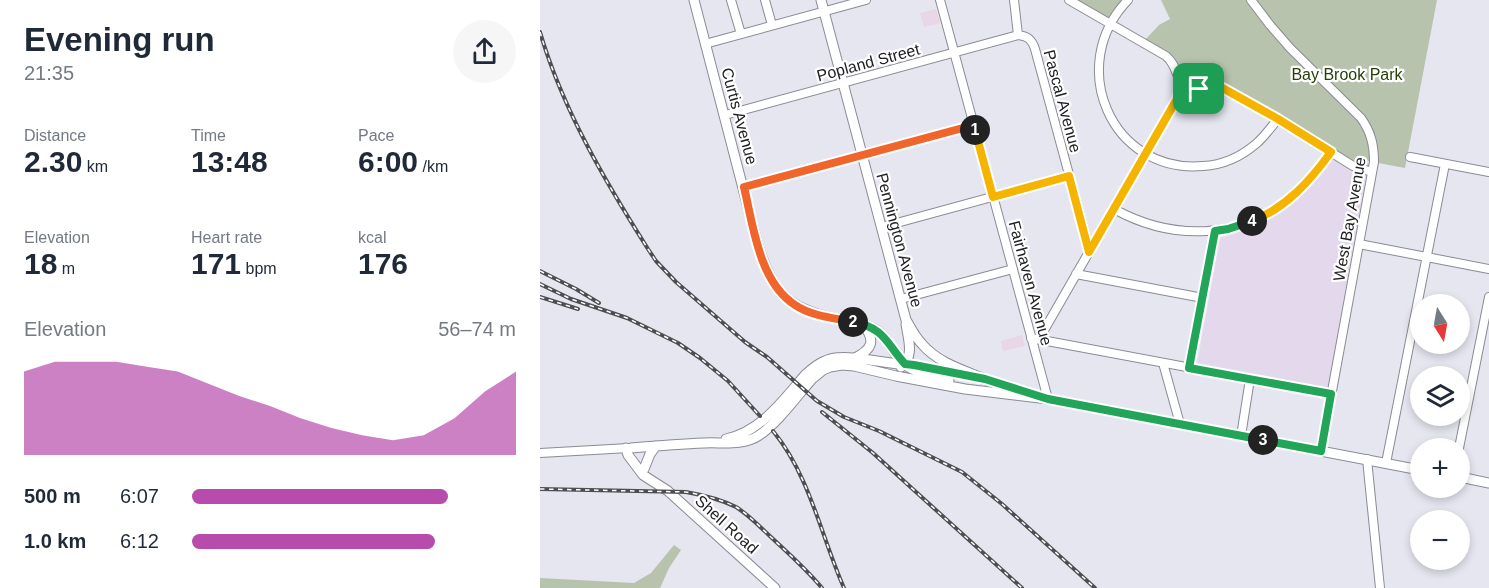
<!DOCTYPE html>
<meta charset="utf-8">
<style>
body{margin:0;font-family:Helvetica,sans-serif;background:#f6f6f7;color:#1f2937;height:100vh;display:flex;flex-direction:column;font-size:22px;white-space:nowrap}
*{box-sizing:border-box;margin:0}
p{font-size:20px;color:#747a83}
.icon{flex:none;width:33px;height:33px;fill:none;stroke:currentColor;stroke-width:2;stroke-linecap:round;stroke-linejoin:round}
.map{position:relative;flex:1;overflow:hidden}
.side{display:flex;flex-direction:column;background:#fff;width:540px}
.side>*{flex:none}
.needle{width:39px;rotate:169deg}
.buttons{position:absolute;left:870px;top:294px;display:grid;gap:12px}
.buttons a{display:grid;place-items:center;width:60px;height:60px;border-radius:50%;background:#fff;box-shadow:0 3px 9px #0003;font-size:30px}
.pin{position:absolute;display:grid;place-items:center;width:51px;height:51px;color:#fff;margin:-26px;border-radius:12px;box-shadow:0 3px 9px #0006}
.km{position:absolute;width:30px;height:30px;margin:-15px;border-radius:50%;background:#222;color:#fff;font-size:16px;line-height:30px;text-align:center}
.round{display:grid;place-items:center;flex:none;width:63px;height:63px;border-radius:32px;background:#f6f6f7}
.overview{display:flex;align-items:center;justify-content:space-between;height:102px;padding:0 24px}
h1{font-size:33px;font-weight:600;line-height:45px}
.figures{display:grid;grid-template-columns:repeat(3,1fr);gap:9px;height:102px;padding:6px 24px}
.figures div{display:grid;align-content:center}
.figures b{font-size:30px;font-weight:600}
.figures small{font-size:16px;font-weight:400}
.figures p{font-size:16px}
.chart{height:168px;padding:12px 24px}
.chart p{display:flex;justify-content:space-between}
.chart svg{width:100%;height:108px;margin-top:6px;fill:#b74cac;opacity:.7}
ul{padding:0 24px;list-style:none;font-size:20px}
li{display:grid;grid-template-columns:96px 72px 1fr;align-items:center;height:45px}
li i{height:15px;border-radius:8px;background:#b74cac}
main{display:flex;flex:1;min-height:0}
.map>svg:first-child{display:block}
.commercial{fill:#e9d6e6}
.education{fill:#e3d8ec}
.green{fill:#b7c3ad}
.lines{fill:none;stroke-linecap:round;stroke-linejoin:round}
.minor-casing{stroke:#8a8b94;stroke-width:10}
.major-casing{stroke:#8a8b94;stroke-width:11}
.minor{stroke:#fff;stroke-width:8}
.major{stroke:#fff;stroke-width:9}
.rail-casing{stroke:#4d4d52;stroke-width:4}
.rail{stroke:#fff;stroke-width:1.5;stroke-dasharray:4.5;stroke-linecap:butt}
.split-1-casing{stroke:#fff;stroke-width:12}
.split-2-casing{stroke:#fff;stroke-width:12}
.split-3-casing{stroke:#fff;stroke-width:12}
.split-4-casing{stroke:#fff;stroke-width:12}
.split-5-casing{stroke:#fff;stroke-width:12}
.split-1{stroke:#f5b400;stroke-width:8}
.split-2{stroke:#f0652b;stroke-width:8}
.split-3{stroke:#22a559;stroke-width:8}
.split-4{stroke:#22a559;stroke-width:8}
.split-5{stroke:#f5b400;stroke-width:8}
.labels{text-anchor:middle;stroke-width:4.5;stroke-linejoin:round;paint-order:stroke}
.street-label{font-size:16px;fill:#212125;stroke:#fff}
.park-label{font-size:16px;fill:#273f09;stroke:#fff}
</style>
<main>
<section class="side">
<div class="overview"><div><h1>Evening run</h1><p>21:35</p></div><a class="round"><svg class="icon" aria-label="share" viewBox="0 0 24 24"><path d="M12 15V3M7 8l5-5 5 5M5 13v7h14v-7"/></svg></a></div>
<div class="figures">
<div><p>Distance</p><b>2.30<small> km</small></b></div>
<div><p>Time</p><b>13:48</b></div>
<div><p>Pace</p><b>6:00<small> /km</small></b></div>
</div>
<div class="figures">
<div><p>Elevation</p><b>18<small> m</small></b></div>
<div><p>Heart rate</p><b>171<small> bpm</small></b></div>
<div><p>kcal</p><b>176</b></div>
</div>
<div class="chart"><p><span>Elevation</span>56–74 m</p>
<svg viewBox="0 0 160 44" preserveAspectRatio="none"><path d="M0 44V10L10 6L20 6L30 6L40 8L50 10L60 15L70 20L80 24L90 29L100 33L110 36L120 38L130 36L140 29L150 18L160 10V44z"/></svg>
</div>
<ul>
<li><b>500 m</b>6:07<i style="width:79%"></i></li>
<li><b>1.0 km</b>6:12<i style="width:75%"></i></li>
</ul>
</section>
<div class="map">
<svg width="949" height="588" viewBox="0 0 949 588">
<rect width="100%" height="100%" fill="#e5e6f0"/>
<path class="commercial" d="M396 9 400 23 384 27 380 13Z
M482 335 485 346 463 351 461 341Z"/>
<path class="education" d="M791 159H793L819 172 826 174 788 387 785 389 657 365 680 239 716 222 736 212Z"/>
<path class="green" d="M536 0H585L568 18Z
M621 0H897L865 168 828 161 827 168 812 163 668 74C664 80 661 86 653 85 639 84 642 68 634 59 627 52 613 46 604 41L619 25 630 19Z
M134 545 141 550 129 568 120 588H0V578L94 583 111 573Z"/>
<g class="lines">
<defs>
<path id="minor" d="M191 0 201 34
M225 0 232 25
M400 0 508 399
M474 0 478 35
M529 0 626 56C636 65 635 72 641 83 647 95 664 90 670 81L738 119 813 166 832 172
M588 0C525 65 571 174 663 166 683 165 702 156 717 143 725 136 731 127 738 119
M711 0 730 25 750 48 821 118C831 132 834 145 834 162L781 451
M165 44 326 0
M185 115 478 35C488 36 492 40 495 49L550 252
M870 157 949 172
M204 187 434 125
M574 209C632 241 700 240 752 197 767 184 779 168 791 152
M342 227 529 176
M819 244 949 269
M536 274 663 298
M361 299 473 269
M491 338 791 394
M499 339 637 99 641 84
M623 363 640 424
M649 368 675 231
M701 436 710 379
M919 448 949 297
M0 453 89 448
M827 459 840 588
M846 463 905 164"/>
<path id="major" d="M154 0 217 242C231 289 244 308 293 318 306 320 320 322 333 328 345 334 351 348 359 359 371 373 392 376 409 380
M281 0 366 320C371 328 375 337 382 344 398 363 423 370 445 379
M315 358C331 350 337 341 323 325
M361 367C375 356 368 339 366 324
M439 378 489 393
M186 439C222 431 243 400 266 374 275 366 283 360 295 358 309 356 323 359 337 361 367 365 396 369 426 375
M86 448 88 455 103 475 128 491 235 588
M91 448C115 446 140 444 164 443 182 442 202 446 218 436 237 424 257 396 272 379L283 370 290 367 302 365 314 366 356 376 425 389 508 399 880 470
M104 469 110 454 116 446
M920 477 949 483"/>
</defs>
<use href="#minor" class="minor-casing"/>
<use href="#major" class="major-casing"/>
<use href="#minor" class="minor"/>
<use href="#major" class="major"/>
<defs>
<path id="rail" d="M0 32C23 110 65 181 108 249L116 261 136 282 205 342 227 357 277 401 304 417 339 431 422 472 462 504 555 588
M0 271 36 289 59 303
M0 284 31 299 87 318 138 343 160 358 188 381 220 416
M0 297 38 309
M282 412 333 453 482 588
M233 431C270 476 281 536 304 588
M0 489 146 492C163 495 180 499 196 507 209 515 220 527 232 538 249 554 267 570 282 588"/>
</defs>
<use href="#rail" class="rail-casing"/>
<use href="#rail" class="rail"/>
</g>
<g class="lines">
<defs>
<path id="split-1" d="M435 130 453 197 529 176 549 252 637 99 641 84 648 89H659"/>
<path id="split-2" d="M313 322C294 318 271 316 255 305 219 282 213 225 204 187L434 125 435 130"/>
<path id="split-3" d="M313 322C345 328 346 343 365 364L374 365 445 379 508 399 723 440"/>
<path id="split-4" d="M712 221 688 229 675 231 649 368 791 394 781 451 723 440"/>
<path id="split-5" d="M659 89 668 85 670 81 738 119 791 152C770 181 746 208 712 221"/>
</defs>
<use href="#split-1" class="split-1-casing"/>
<use href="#split-2" class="split-2-casing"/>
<use href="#split-3" class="split-3-casing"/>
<use href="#split-4" class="split-4-casing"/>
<use href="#split-5" class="split-5-casing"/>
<use href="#split-1" class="split-1"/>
<use href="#split-2" class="split-2"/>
<use href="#split-3" class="split-3"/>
<use href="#split-4" class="split-4"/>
<use href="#split-5" class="split-5"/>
</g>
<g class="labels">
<g class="street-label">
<text transform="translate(328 62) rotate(-15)" y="6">Popland Street</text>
<text transform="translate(523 101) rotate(75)" y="6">Pascal Avenue</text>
<text transform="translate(200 116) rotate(75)" y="6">Curtis Avenue</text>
<text transform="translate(809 219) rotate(-80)" y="6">West Bay Avenue</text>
<text transform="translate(360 240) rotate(75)" y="6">Pennington Avenue</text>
<text transform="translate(491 283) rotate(75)" y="6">Fairhaven Avenue</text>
<text transform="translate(187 524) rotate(42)" y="6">Shell Road</text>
</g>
<g class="park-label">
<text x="807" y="80">Bay Brook Park</text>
</g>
</g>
</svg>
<div class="buttons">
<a><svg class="needle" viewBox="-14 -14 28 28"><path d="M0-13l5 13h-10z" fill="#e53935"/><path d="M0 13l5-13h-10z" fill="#747a83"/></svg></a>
<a><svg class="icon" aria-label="layers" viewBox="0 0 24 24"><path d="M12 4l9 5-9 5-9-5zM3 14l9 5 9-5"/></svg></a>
<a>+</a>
<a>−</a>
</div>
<div class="pin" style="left:659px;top:89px;background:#1e9e55"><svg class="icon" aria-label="arrive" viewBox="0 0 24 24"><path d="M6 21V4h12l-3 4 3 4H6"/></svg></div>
<b class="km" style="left:435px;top:130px">1</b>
<b class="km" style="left:313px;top:322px">2</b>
<b class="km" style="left:723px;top:440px">3</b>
<b class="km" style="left:712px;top:221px">4</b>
</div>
</main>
